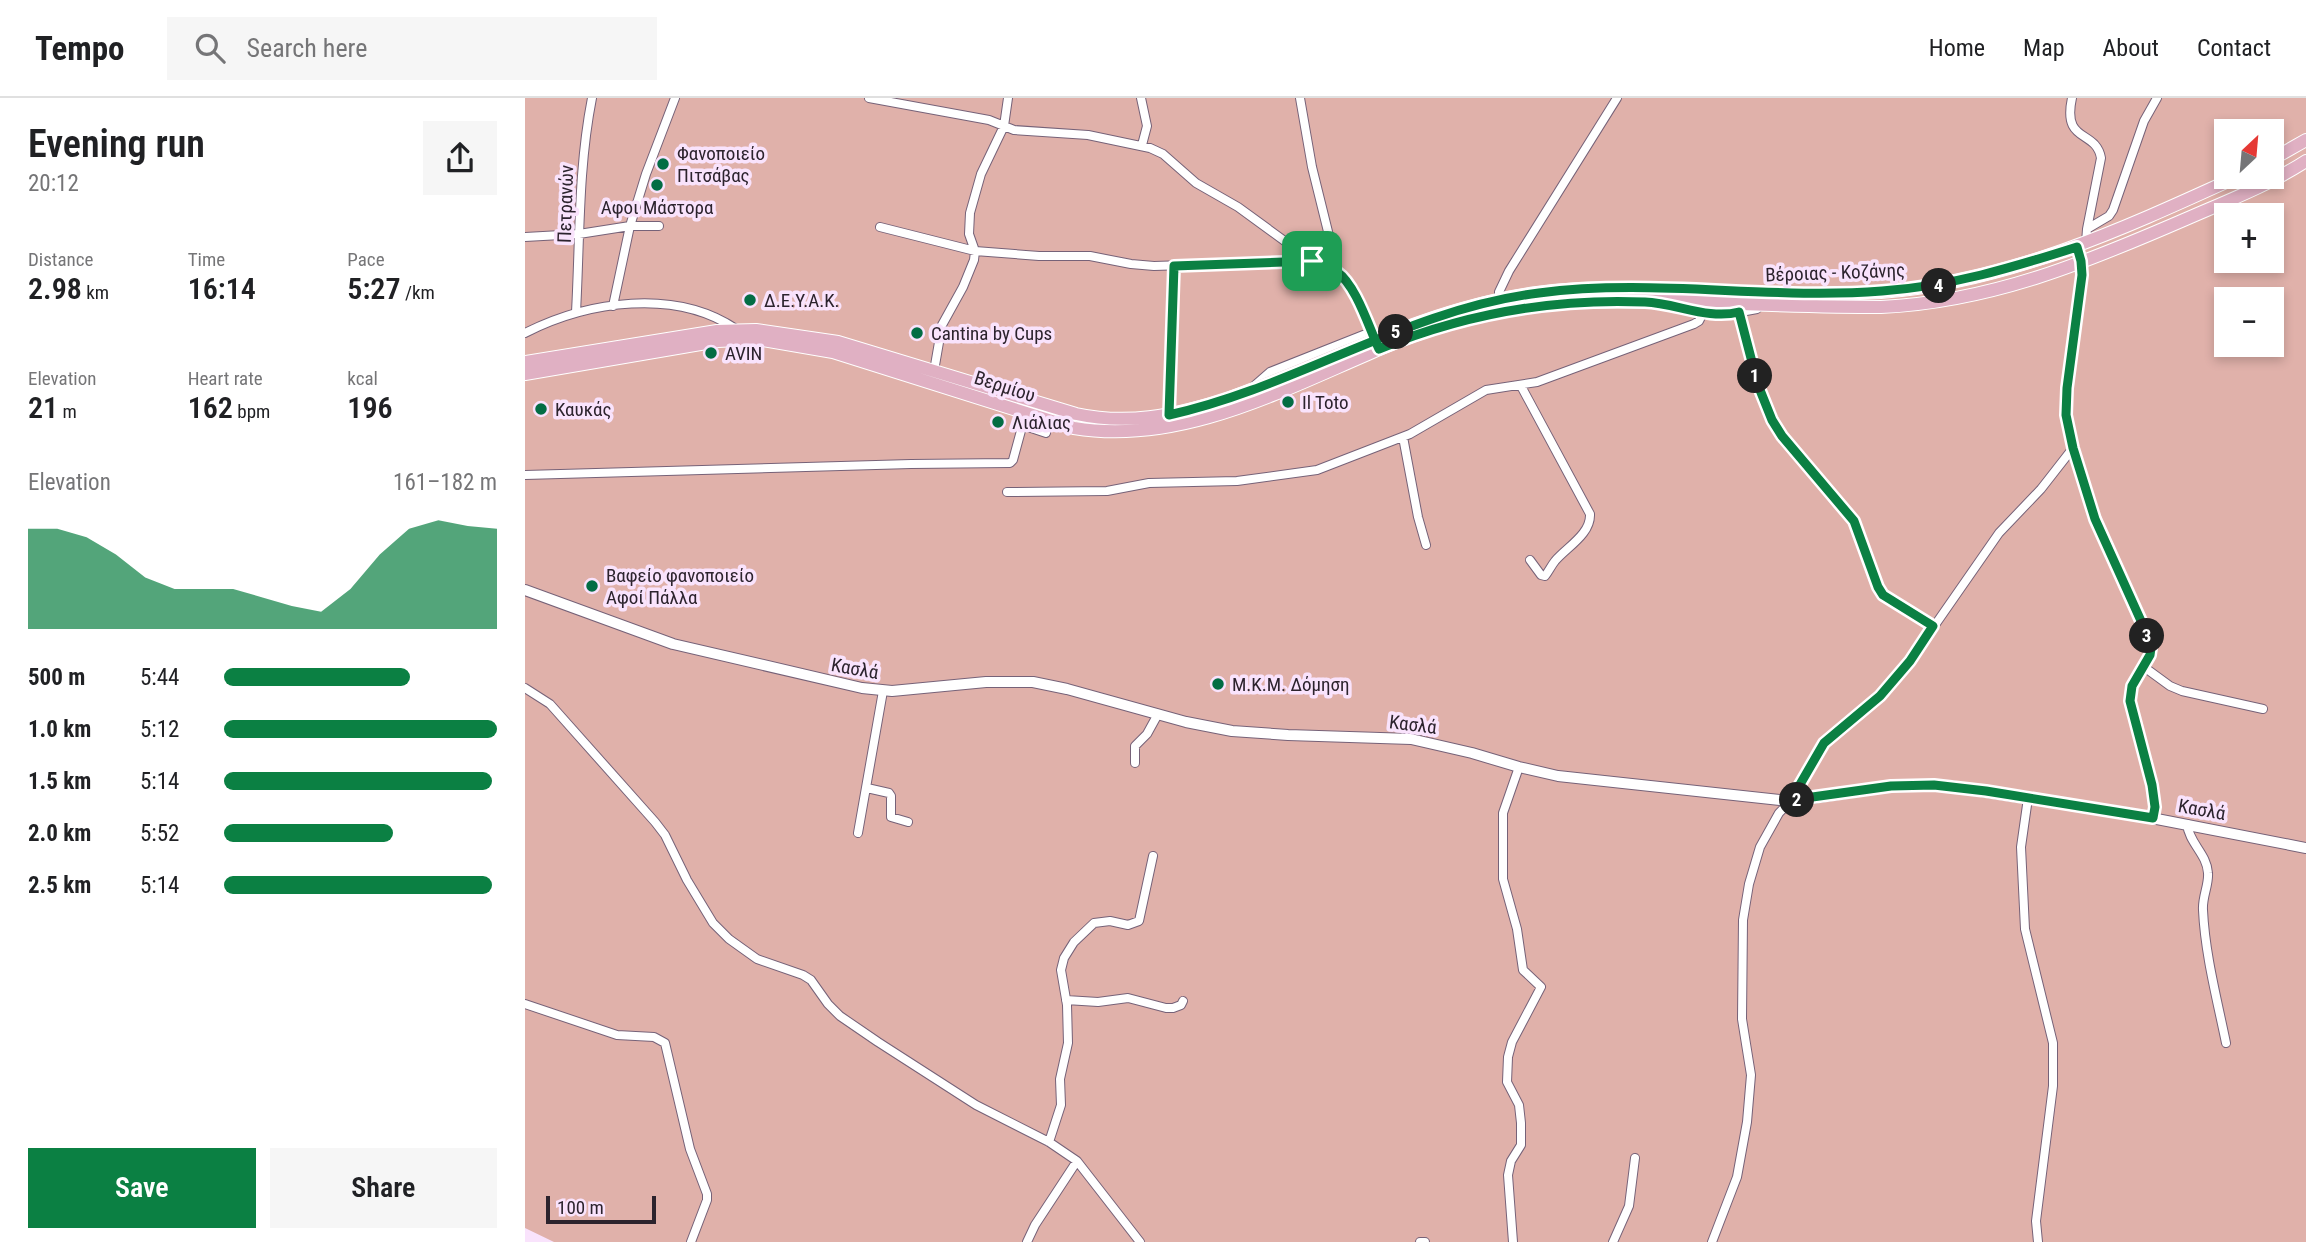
<!DOCTYPE html>
<meta charset="utf-8">
<style>
body{margin:0;font-family:"Roboto Condensed",sans-serif;background:#f6f6f6;color:#202124;height:100vh;display:flex;flex-direction:column;font-size:26px;white-space:nowrap}
*{box-sizing:border-box;margin:0}
p{font-size:23px;color:#757577}
.icon{flex:none;width:38px;height:38px;fill:none;stroke:currentColor;stroke-width:2;stroke-linecap:round;stroke-linejoin:round}
.map{position:relative;flex:1;overflow:hidden}
.side{display:flex;flex-direction:column;background:#fff;width:525px}
.side>*{flex:none}
.needle{width:46px;rotate:26deg}
.controls{position:absolute;left:1689px;top:21px;display:grid;gap:14px}
.controls a{display:grid;place-items:center;width:70px;height:70px;border-radius:0px;background:#fff;box-shadow:0 4px 10px #0003;font-size:35px}
.scale{position:absolute;left:21px;bottom:18px;width:110px;box-sizing:border-box;padding-left:7px;border:4px solid #2c232d;border-top:0;font-size:19px;line-height:24px;white-space:nowrap;color:#2c232d;-webkit-text-stroke:5px #f9e3fc;paint-order:stroke}
.pin{position:absolute;display:grid;place-items:center;width:60px;height:60px;color:#fff;margin:-30px;border-radius:14px;box-shadow:0 4px 10px #0006}
.km{position:absolute;width:35px;height:35px;margin:-18px;border-radius:50%;background:#222;color:#fff;font-size:19px;line-height:35px;text-align:center}
.round{display:grid;place-items:center;flex:none;width:74px;height:74px;border-radius:0px;background:#f6f6f6}
.head{display:flex;align-items:center;justify-content:space-between;height:119px;padding:0 28px}
h1{font-size:38px;font-weight:600;line-height:52px}
.stats{display:grid;grid-template-columns:repeat(3,1fr);gap:10px;height:119px;padding:7px 28px}
.stats div{display:grid;align-content:center}
.stats b{font-size:30px;font-weight:600}
.stats small{font-size:19px;font-weight:400}
.stats p{font-size:19px}
.chart{height:196px;padding:14px 28px}
.chart p{display:flex;justify-content:space-between}
.chart svg{width:100%;height:126px;margin-top:7px;fill:#0b8043;opacity:.7}
.cta{display:flex;gap:14px;margin-top:auto;padding:14px 28px}
.cta a{flex:1;height:80px;border-radius:0px;background:#0b8043;color:#fff;font-size:28px;font-weight:600;line-height:80px;text-align:center}
.cta a+a{background:#f6f6f6;color:#202124}
ul{padding:0 28px;list-style:none;font-size:23px}
li{display:grid;grid-template-columns:112px 84px 1fr;align-items:center;height:52px}
li i{height:18px;border-radius:9px;background:#0b8043}
header{display:flex;align-items:center;gap:42px;box-sizing:border-box;height:98px;padding:0 35px;background:#fff;border-bottom:2px solid #e0e0e0}
header strong{font-size:33px}
nav{display:flex;gap:38px;margin-inline-start:auto;font-size:24px}
.search{width:490px;height:63px;background:#f6f6f6;display:flex;align-items:center;gap:18px;box-sizing:border-box;padding:0 24px;border-radius:0px;color:#757577;font-size:26px}
main{display:flex;flex:1;min-height:0}
.map>svg:first-child{display:block}
.green{fill:#e0b1aa;fill-rule:evenodd}
.lines{fill:none;stroke-linecap:round;stroke-linejoin:round}
.minor-casing{stroke:#766278;stroke-width:10}
.tertiary-casing{stroke:#766278;stroke-width:12}
.primary-casing{stroke:#fff;stroke-width:14}
.minor{stroke:#fff;stroke-width:8}
.tertiary{stroke:#fff;stroke-width:10}
.primary{stroke:#e0b0c3;stroke-width:12}
.route-casing{stroke:#fff;stroke-width:14}
.route{stroke:#0b8043;stroke-width:9}
.poi-dot{fill:#026d44;stroke:#f9e3fc;stroke-width:2.5}
.labels{text-anchor:middle;stroke-width:7;stroke-linejoin:round;paint-order:stroke}
.poi-label{font-size:19px;fill:#2c232d;stroke:#f9e3fc;text-anchor:start}
.street-label{font-size:19px;fill:#2c232d;stroke:#f9e3fc}
</style>
<header>
<strong>Tempo</strong>
<div class="search"><svg class="icon" aria-label="search" viewBox="0 0 24 24"><circle cx="10" cy="10" r="6"/><path d="M15 15l6 6"/></svg>Search here</div>
<nav><a>Home</a><a>Map</a><a>About</a><a>Contact</a></nav>
</header>
<main>
<section class="side">
<div class="head"><div><h1>Evening run</h1><p>20:12</p></div><a class="round"><svg class="icon" aria-label="share" viewBox="0 0 24 24"><path d="M12 15V3M7 8l5-5 5 5M5 13v7h14v-7"/></svg></a></div>
<div class="stats">
<div><p>Distance</p><b>2.98<small> km</small></b></div>
<div><p>Time</p><b>16:14</b></div>
<div><p>Pace</p><b>5:27<small> /km</small></b></div>
</div>
<div class="stats">
<div><p>Elevation</p><b>21<small> m</small></b></div>
<div><p>Heart rate</p><b>162<small> bpm</small></b></div>
<div><p>kcal</p><b>196</b></div>
</div>
<div class="chart"><p><span>Elevation</span>161–182 m</p>
<svg viewBox="0 0 160 44" preserveAspectRatio="none"><path d="M0 44V9L10 9L20 12L30 18L40 26L50 30L60 30L70 30L80 33L90 36L100 38L110 30L120 18L130 9L140 6L150 8L160 9V44z"/></svg>
</div>
<ul>
<li><b>500 m</b>5:44<i style="width:68%"></i></li>
<li><b>1.0 km</b>5:12<i style="width:100%"></i></li>
<li><b>1.5 km</b>5:14<i style="width:98%"></i></li>
<li><b>2.0 km</b>5:52<i style="width:62%"></i></li>
<li><b>2.5 km</b>5:14<i style="width:98%"></i></li>
</ul>
<div class="cta"><a>Save</a><a>Share</a></div>
</section>
<div class="map">
<svg width="1781" height="1144" viewBox="0 0 1781 1144">
<rect width="100%" height="100%" fill="#f9e3fc"/>
<path class="green" d="M0 0H1781V1144H29L0 1130ZM1701 33H1746V79H1701ZM1701 117H1746V163H1701ZM1701 201H1746V247H1701Z"/>
<g class="lines">
<defs>
<path id="minor" d="M344 0 464 22 489 32 563 37 625 50 638 56 671 85 713 109 787 163
M616 0 622 28 617 47
M775 0 787 69 813 174 829 197 851 245
M1547 0C1537 46 1571 31 1576 60L1562 131
M355 129 450 153 514 158H565L606 166 629 168 787 163 813 174
M0 139 54 136 105 128H134
M1561 145 1562 131 1584 118 1588 112 1619 23 1632 0
M1552 149 1556 163 1557 177 1542 290 1541 318 1548 350 1570 421 1621 534 1626 550 1625 557 1607 588 1605 603 1627 687 1630 709 1628 720
M974 201V194L984 173 1092 0
M88 208 105 128 121 76 150 0
M1152 208 1178 215 1205 216 1232 211
M51 214C55 142 53 71 67 0
M1214 214 1233 287 1247 322 1257 338 1329 423 1353 489 1358 497 1408 528
M0 235C63 203 150 190 211 231
M409 273 417 227 438 189 449 162 450 153 444 136 445 115 456 76 479 28 483 0
M729 288 745 274 846 234
M996 288 1065 416C1066 436 1042 449 1030 463 1026 468 1024 473 1020 478L1016 477 1005 462
M644 317 649 168
M878 339 893 419 901 447
M0 377 386 366 485 365 488 362 497 329H503L521 335
M482 394 582 393 624 385 712 383 792 372 885 336 961 292 1012 284 1169 226 1174 223 1178 215
M1619 569 1645 588 1657 593 1738 611
M0 590 25 606 130 724 140 737 162 782 188 825 204 841 232 861 278 877 286 882 303 906 315 918 353 944 451 1007 524 1044 552 1063 615 1144
M610 665V648L622 636 633 616
M342 690 364 695 366 698V719L383 724
M1503 700 1496 749 1500 831 1528 945V988L1511 1123 1513 1144
M1662 726C1664 745 1682 756 1683 775 1684 787 1677 799 1678 812 1680 856 1692 901 1701 945
M333 735 358 593
M541 902 573 904 603 900 641 910H648L656 907 658 903
M0 906 92 937 129 939 140 945 165 1051 182 1096V1102L166 1144
M524 1044 536 1007 535 981 543 945 542 907 536 872 539 860 549 844 569 825 585 823 603 827 614 823 628 758
M502 1144 510 1127 552 1063
M895 1144H900
M988 1144 983 1077 986 1063 996 1047V1025L994 1007 982 984 983 959 987 944 1016 889 998 872 992 831 978 781V715L994 669
M1088 1144 1104 1108 1110 1060
M1187 1144 1212 1079 1222 1024 1226 977 1217 921 1218 822 1224 786 1235 749 1254 715 1267 702 1299 645 1349 604 1385 563 1474 435 1516 391 1548 350"/>
<path id="tertiary" d="M0 492 148 546 337 590 367 593 461 584H508L542 591 661 624 707 633 763 637 886 641 947 655 994 669 1033 678 1255 702 1286 700 1366 688H1424L1606 716 1781 750"/>
<path id="primary" d="M1746 62 1781 42
M0 264 192 233 231 232 313 244 551 316C602 327 647 318 697 303 801 265 902 210 1012 195 1063 188 1114 191 1165 193 1229 195 1293 198 1356 194 1483 184 1598 131 1712 79
M0 276 193 243 232 241 308 254 549 330C652 347 750 296 843 256 885 237 929 223 974 213 1033 201 1094 203 1154 204 1222 206 1289 209 1356 209 1466 204 1562 164 1661 121 1702 103 1744 87 1781 63"/>
</defs>
<use href="#minor" class="minor-casing"/>
<use href="#tertiary" class="tertiary-casing"/>
<use href="#primary" class="primary-casing"/>
<use href="#minor" class="minor"/>
<use href="#tertiary" class="tertiary"/>
<use href="#primary" class="primary"/>
</g>
<g class="lines">
<defs>
<path id="route" d="M787 163C795 166 805 169 812 174 831 187 844 230 854 251 939 216 1027 200 1120 204 1151 205 1183 222 1214 214L1233 287 1247 322 1257 338 1329 423 1353 489 1358 497 1408 528 1385 563 1355 598 1299 645 1266 702 1366 688 1409 687 1461 693 1628 720 1630 709 1627 687 1605 603 1607 588 1625 557 1626 550 1621 534 1570 421 1548 350 1541 317 1542 290 1557 177 1556 163 1552 149C1486 170 1427 188 1357 193 1243 202 1127 180 1014 195 883 211 771 289 644 317L649 168 787 163"/>
</defs>
<use href="#route" class="route-casing"/>
<use href="#route" class="route"/>
</g>
<g class="poi-dot">
<circle cx="138" cy="66" r="7"/>
<circle cx="132" cy="87" r="7"/>
<circle cx="225" cy="202" r="7"/>
<circle cx="392" cy="235" r="7"/>
<circle cx="186" cy="255" r="7"/>
<circle cx="763" cy="304" r="7"/>
<circle cx="16" cy="311" r="7"/>
<circle cx="473" cy="324" r="7"/>
<circle cx="67" cy="488" r="7"/>
<circle cx="693" cy="586" r="7"/>
</g>
<g class="labels">
<g class="poi-label">
<text x="152" y="62">Φανοποιείο<tspan x="152" dy="22">Πιτσάβας</tspan></text>
<text x="132" y="116" text-anchor="middle">Αφοι Μάστορα</text>
<text x="239" y="209">Δ.Ε.Υ.Α.Κ.</text>
<text x="406" y="242">Cantina by Cups</text>
<text x="200" y="262">AVIN</text>
<text x="777" y="311">Il Toto</text>
<text x="30" y="318">Καυκάς</text>
<text x="487" y="331">Λιάλιας</text>
<text x="81" y="484">Βαφείο φανοποιείο<tspan x="81" dy="22">Αφοί Πάλλα</tspan></text>
<text x="707" y="593">Μ.Κ.Μ. Δόμηση</text>
</g>
<g class="street-label">
<text transform="translate(40 106) rotate(-88)" y="7">Πετρανών</text>
<text transform="translate(1310 174) rotate(-2)" y="7">Βέροιας - Κοζάνης</text>
<text transform="translate(480 288) rotate(18)" y="7">Βερμίου</text>
<text transform="translate(330 570) rotate(10)" y="7">Κασλά</text>
<text transform="translate(888 626) rotate(7)" y="7">Κασλά</text>
<text transform="translate(1677 711) rotate(10)" y="7">Κασλά</text>
</g>
</g>
</svg>
<div class="controls">
<a><svg class="needle" viewBox="-14 -14 28 28"><path d="M0-13l5 13h-10z" fill="#e53935"/><path d="M0 13l5-13h-10z" fill="#757577"/></svg></a>
<a>+</a>
<a>−</a>
</div>
<div class="scale">100 m</div>
<div class="pin" style="left:787px;top:163px;background:#1e9e55"><svg class="icon" aria-label="arrive" viewBox="0 0 24 24"><path d="M6 21V4h12l-3 4 3 4H6"/></svg></div>
<b class="km" style="left:1230px;top:278px">1</b>
<b class="km" style="left:1272px;top:702px">2</b>
<b class="km" style="left:1622px;top:538px">3</b>
<b class="km" style="left:1414px;top:188px">4</b>
<b class="km" style="left:871px;top:234px">5</b>
</div>
</main>
